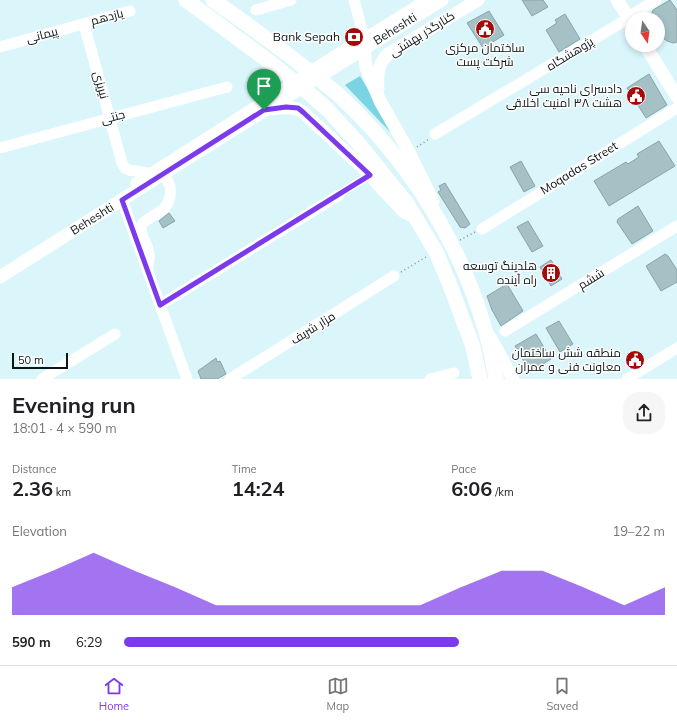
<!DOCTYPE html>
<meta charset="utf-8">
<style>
body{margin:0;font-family:Mulish,Cairo,sans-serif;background:#f6f6f6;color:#202124;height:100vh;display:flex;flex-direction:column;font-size:15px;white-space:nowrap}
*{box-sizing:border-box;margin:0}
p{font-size:13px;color:#757577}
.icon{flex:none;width:22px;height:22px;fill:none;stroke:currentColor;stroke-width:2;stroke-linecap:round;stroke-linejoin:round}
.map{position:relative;height:379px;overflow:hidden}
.sheet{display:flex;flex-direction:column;background:#fff;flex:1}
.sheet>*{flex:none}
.needle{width:26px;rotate:167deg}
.controls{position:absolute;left:625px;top:12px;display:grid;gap:8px}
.controls a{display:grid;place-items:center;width:40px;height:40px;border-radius:50%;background:#fff;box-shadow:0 2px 6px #0003;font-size:20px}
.scale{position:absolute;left:12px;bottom:10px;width:56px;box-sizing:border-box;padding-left:4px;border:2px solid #0b1617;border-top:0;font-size:11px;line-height:14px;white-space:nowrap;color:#0b1617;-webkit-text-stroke:3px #fdfdfd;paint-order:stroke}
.pin{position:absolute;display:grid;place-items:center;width:34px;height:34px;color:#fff;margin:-41px -17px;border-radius:50% 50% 50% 0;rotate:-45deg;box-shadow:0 0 4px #0007}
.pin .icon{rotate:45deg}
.round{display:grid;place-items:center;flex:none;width:42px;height:42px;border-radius:16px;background:#f6f6f6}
.overview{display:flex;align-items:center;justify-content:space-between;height:68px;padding:0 12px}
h1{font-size:22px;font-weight:700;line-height:30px}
.figures{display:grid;grid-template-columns:repeat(3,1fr);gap:6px;height:68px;padding:4px 12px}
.figures div{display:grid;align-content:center}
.figures b{font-size:20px;font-weight:700}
.figures small{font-size:11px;font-weight:400}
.figures p{font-size:11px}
.chart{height:112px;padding:8px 12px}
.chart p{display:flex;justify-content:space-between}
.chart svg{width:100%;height:72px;margin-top:4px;fill:#7c3aed;opacity:.7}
ul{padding:0 12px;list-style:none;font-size:13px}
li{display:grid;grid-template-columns:64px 48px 1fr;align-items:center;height:30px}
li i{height:10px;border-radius:5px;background:#7c3aed}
.dock{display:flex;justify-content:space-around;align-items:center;height:56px;border-top:1px solid #e0e0e0;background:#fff;font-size:11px;color:#757577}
.dock a{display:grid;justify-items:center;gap:2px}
.dock .current{color:#7c3aed}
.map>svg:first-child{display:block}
.green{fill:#7bd4e2}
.building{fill:#a5c1c6;stroke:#89a4a8}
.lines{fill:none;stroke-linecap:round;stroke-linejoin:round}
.path{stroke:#819699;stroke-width:1.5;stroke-dasharray:1 3;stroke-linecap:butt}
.minor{stroke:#fff;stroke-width:11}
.major{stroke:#fff;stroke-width:13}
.highway{stroke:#fff;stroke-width:15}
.route-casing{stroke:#fff;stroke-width:8}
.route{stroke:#7c3aed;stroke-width:5}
.labels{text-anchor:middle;stroke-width:3;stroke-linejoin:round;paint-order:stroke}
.street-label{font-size:12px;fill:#0b1617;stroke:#fdfdfd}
.poi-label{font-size:12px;fill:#0b1617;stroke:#fdfdfd;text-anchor:end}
</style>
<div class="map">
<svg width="677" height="379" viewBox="0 0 677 379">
<rect width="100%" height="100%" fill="#daf6fb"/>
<path class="green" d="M360 76 395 135H393L345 85Z"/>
<path class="building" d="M522 0H543L548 7 532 16Z
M670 0 677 10V42L673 43 667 41 663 38 658 27V19H653L651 15 653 10Z
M489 11 504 35 483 48 467 23Z
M565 14 580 39 559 52 546 30 557 23 555 20Z
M649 74 667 105 646 118 627 88Z
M659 141 675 166 609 206 594 181 626 162 628 164 639 157 637 154Z
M521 161 535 186 524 192 510 167Z
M445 183 470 224 465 228 460 227 438 192 441 190 439 186Z
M638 206 653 231 632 244 617 222 618 219Z
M169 213 175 221 163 228 159 221Z
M528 221 543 246 532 252 517 227Z
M665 254 668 256 677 270V282L661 291 646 266Z
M551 260 562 279 551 286 540 267Z
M507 284 523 311 501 326 492 310 487 296Z
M559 321 573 344 560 352 546 328Z
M536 334 551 359 530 372 515 346Z
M216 358 217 362 220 361 226 374 217 379H201L198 371Z"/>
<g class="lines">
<path class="path" d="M417 147 429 139
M346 191 361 181
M460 240 475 232
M401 272 426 257"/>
<path class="minor" d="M354 0 364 37V43
M256 10 291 0
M635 13 656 0
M84 24 122 163 125 168 129 170 154 174
M0 47 130 11
M435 134 629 18
M0 148 227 87
M136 183 364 37 375 32 426 0
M122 200 187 379
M482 229 677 108
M148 266C148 262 150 258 149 254 149 245 140 236 141 227 143 215 174 216 170 187 169 183 166 177 164 173
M160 305 339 195
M505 331 677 226
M42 379 115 334
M230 379 394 276
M430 379 454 373
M627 379 677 348"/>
<path class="major" d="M617 0 632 23
M645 45 677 97
M364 48 366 67 380 101 409 152 433 201
M378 89C377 75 377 65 388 54L478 0
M270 109C283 108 293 105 304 113L363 168 404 212 413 216
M0 277 161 175 442 0
M490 337 513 379"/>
<path class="highway" d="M186 0 271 63 310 94 326 108 359 144 408 205 436 252 450 285 473 347 480 379
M213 0C247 24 280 48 313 74 323 83 334 90 343 99 421 173 479 273 496 379"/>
</g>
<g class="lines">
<defs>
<path id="route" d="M286 107 298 108 304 113 370 175 160 305 122 200 264 110Z"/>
</defs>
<use href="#route" class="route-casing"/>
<use href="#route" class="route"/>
</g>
<defs>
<symbol id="civic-disc" viewBox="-11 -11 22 22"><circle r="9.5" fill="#a30b0a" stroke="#fdfdfd"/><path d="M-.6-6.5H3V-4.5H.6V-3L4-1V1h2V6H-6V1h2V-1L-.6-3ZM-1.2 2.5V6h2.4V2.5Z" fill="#fff"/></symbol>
<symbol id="bank-disc" viewBox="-11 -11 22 22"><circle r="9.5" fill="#a30b0a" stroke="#fdfdfd"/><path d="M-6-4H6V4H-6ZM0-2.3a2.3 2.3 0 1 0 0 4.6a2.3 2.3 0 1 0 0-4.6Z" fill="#fff"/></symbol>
<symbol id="building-disc" viewBox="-11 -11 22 22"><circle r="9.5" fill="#a30b0a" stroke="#fdfdfd"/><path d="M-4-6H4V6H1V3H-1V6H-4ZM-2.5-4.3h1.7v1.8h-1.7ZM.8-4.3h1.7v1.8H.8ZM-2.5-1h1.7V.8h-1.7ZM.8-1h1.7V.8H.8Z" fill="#fff"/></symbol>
</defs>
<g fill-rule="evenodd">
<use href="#civic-disc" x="474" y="18" width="22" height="22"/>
<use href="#bank-disc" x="343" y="26" width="22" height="22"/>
<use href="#civic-disc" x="625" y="85" width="22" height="22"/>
<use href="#building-disc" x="540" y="262" width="22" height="22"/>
<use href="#civic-disc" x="624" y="349" width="22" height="22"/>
</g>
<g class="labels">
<g class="street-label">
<text transform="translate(107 17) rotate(-15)" y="4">یازدهم</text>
<text transform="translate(395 29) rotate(-32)" y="4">Beheshti</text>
<text transform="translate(422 34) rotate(-32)" y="4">کنارگذر بهشتی</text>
<text transform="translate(42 35) rotate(-15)" y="4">پیمانی</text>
<text transform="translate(570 54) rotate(-31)" y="4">پژوهشگاه</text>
<text transform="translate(101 85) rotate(75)" y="4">نیریزی</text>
<text transform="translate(113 117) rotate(-15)" y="4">جنتی</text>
<text transform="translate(579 168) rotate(-32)" y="4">Moqadas Street</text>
<text transform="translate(92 219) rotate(-32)" y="4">Beheshti</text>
<text transform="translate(591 279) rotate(-32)" y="4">ششم</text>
<text transform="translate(313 328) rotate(-32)" y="4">مزار شریف</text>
</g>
<g class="poi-label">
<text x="340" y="41">Bank Sepah</text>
<text x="485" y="52" text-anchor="middle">ساختمان مرکزی<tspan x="485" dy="14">شرکت پست</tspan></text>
<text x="622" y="93">دادسرای ناحیه سی<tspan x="622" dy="14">هشت ۳۸ امنیت اخلاقی</tspan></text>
<text x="537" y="270">هلدینگ توسعه<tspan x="537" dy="14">راه آینده</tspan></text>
<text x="621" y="357">منطقه شش ساختمان<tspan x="621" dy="14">معاونت فنی و عمران</tspan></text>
</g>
</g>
</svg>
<div class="controls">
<a><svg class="needle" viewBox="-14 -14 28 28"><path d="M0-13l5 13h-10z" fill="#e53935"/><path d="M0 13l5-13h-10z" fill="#757577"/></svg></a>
</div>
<div class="scale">50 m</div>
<div class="pin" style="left:264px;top:110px;background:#1e9e55"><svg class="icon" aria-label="arrive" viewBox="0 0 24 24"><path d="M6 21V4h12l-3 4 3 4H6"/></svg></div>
</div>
<section class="sheet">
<div class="overview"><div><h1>Evening run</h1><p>18:01 · 4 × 590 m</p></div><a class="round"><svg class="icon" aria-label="share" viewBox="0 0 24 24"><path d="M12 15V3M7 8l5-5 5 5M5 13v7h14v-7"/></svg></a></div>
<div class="figures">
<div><p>Distance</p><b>2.36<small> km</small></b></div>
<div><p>Time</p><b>14:24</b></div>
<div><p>Pace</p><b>6:06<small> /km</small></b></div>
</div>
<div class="chart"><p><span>Elevation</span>19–22 m</p>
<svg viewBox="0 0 160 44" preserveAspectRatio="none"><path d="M0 44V27L10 17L20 6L30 17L40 27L50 38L60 38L70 38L80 38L90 38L100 38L110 27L120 17L130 17L140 27L150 38L160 27V44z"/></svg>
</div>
<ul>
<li><b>590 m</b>6:29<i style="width:62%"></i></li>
</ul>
</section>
<nav class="dock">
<a class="current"><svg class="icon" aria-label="home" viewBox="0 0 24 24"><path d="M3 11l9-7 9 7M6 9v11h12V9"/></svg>Home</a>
<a><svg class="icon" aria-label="map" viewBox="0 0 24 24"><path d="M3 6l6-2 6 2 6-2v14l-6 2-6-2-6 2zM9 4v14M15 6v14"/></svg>Map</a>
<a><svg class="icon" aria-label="saved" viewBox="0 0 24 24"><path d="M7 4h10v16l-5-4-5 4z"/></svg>Saved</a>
</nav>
